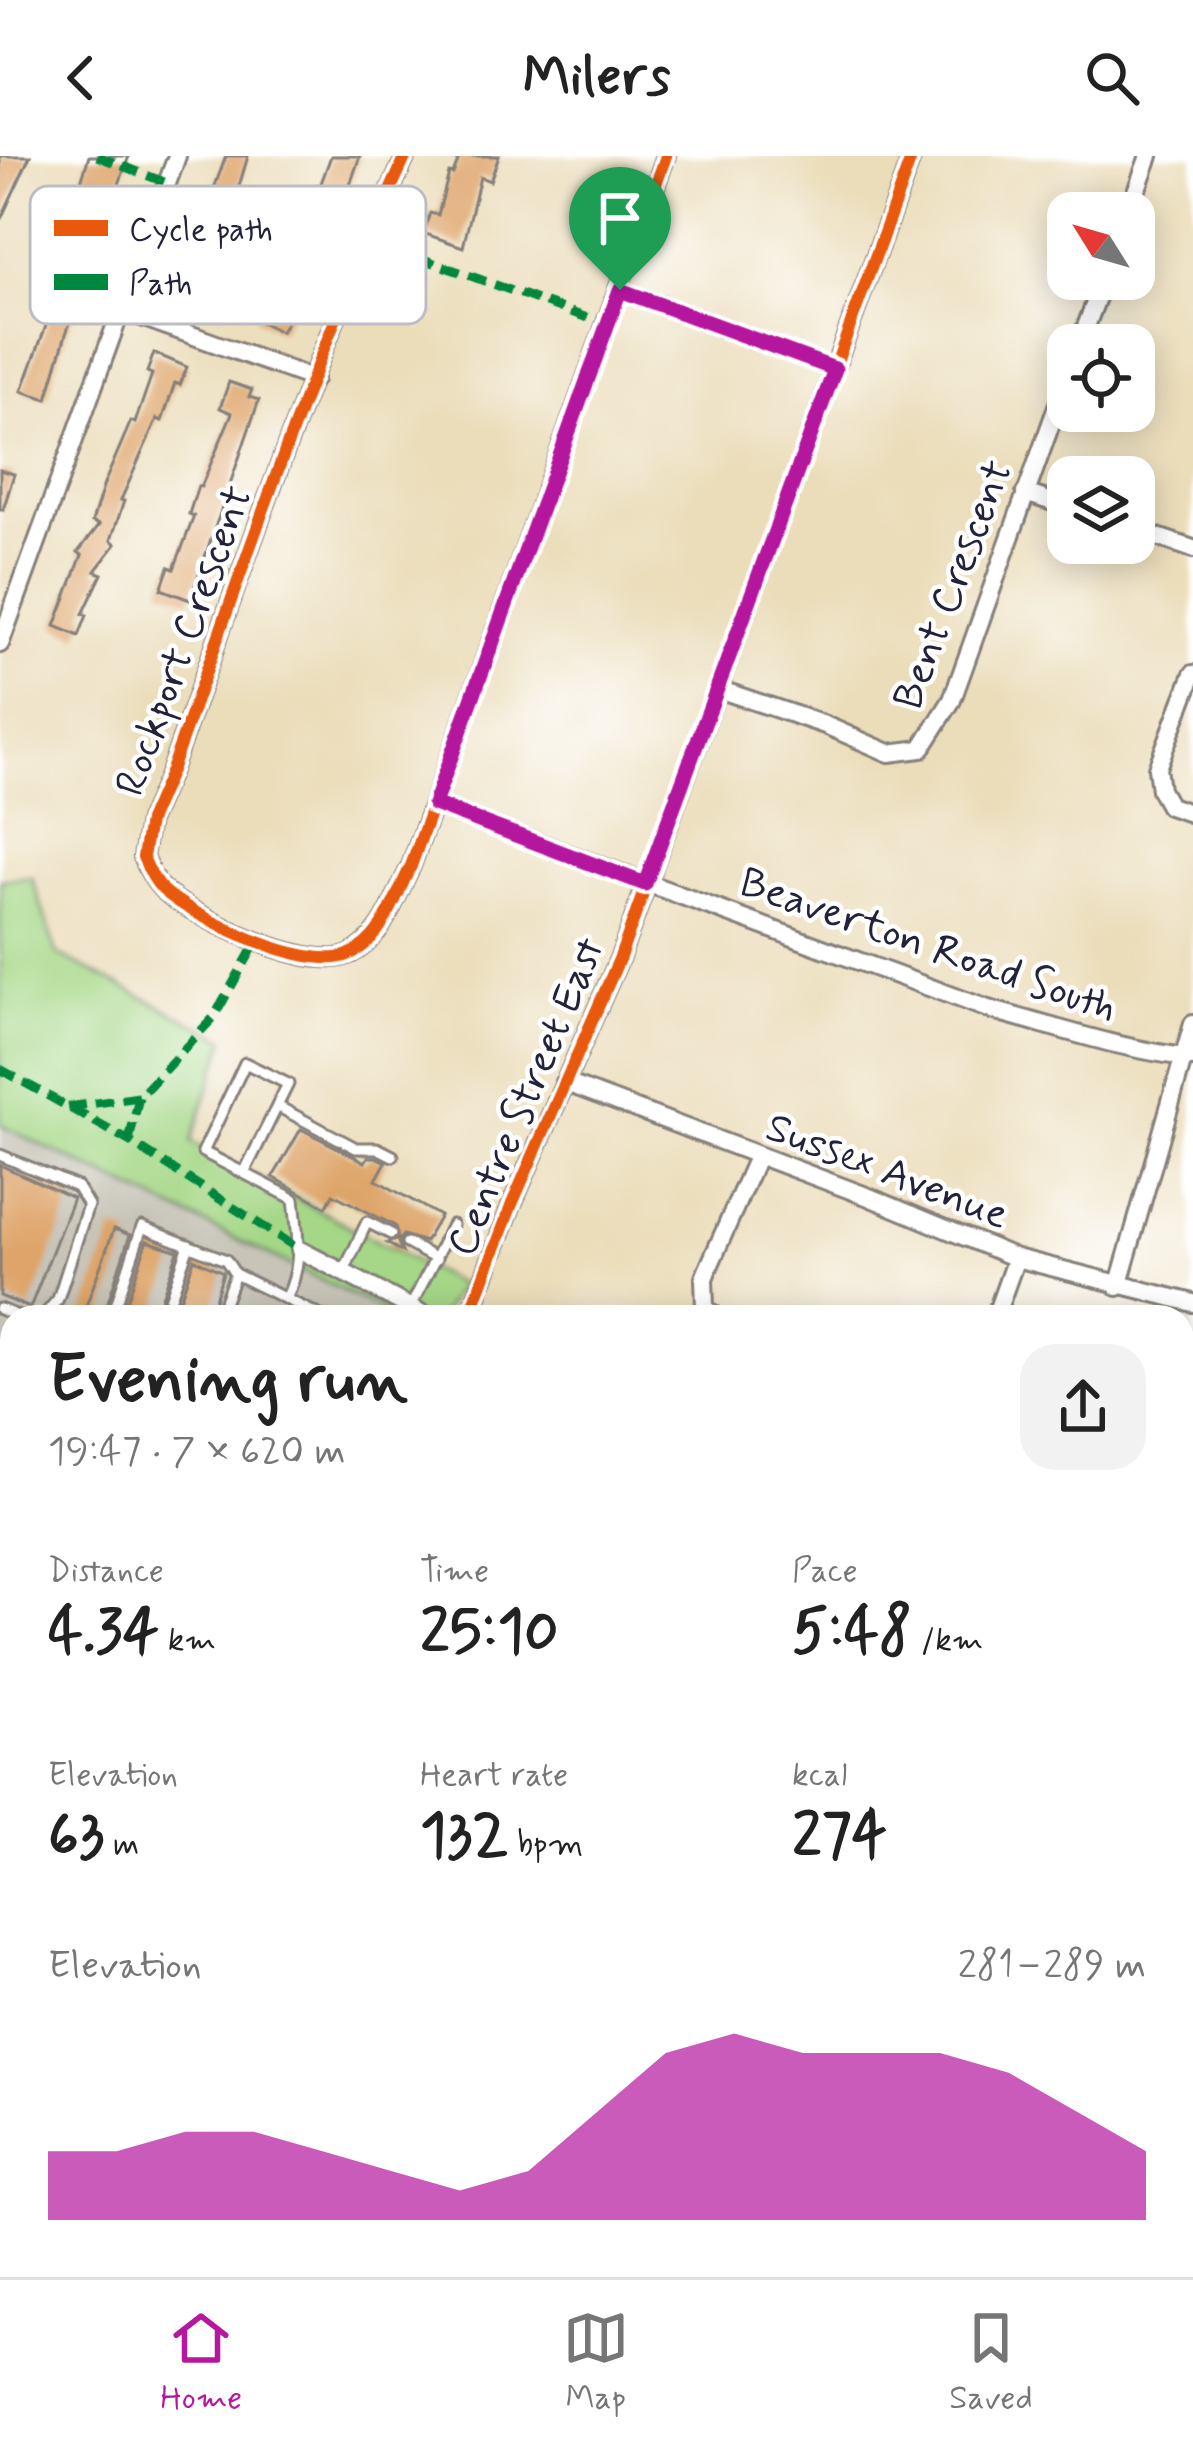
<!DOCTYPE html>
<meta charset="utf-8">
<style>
body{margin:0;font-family:Mynerve,sans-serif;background:#f2f2f2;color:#222;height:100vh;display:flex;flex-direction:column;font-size:45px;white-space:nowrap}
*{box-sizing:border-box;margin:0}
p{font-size:39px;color:#767676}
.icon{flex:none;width:66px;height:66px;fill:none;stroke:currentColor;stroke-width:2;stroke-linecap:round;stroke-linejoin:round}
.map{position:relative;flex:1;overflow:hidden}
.drawer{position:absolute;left:0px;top:1149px;width:1194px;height:972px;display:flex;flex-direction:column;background:#fff;border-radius:36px 36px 0 0;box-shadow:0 6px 30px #0003}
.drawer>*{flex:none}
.needle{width:78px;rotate:307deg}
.controls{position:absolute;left:1047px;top:36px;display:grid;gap:24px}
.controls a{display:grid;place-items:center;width:108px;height:108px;border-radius:24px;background:#fff;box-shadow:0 6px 30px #0003;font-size:60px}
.pin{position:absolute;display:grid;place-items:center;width:102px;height:102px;color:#fff;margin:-123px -51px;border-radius:50% 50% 50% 0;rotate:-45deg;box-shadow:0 0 12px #0007}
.pin .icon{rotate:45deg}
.round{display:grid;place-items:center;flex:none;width:126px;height:126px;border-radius:36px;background:#f2f2f2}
.overview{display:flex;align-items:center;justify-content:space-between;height:204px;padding:0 48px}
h1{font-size:66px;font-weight:800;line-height:90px}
.metrics{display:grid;grid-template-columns:repeat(3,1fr);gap:18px;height:204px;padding:12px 48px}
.metrics div{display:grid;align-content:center}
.metrics b{font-size:60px;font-weight:800}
.metrics small{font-size:33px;font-weight:400}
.metrics p{font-size:33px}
.chart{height:336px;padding:24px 48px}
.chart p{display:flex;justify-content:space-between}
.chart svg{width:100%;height:216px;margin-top:12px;fill:#b5179e;opacity:.7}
header{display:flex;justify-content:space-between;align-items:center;height:156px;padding:0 48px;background:#fff;font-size:54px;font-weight:800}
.dock{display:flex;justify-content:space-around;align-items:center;height:168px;border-top:3px solid #e0e0e0;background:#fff;font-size:33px;color:#767676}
.dock a{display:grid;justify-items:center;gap:6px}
.dock .selected{color:#b5179e}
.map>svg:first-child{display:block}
.built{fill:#dbcfb2}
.industrial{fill:#c8c4b8}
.green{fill:#a5d786;stroke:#647c60;stroke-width:3}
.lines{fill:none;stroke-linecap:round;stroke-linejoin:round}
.stream{stroke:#7fb4ed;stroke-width:4.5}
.building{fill:#dea469}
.lane-casing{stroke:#86807a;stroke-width:15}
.street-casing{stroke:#86807a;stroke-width:22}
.secondary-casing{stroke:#86807a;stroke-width:30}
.path{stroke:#86807a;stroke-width:3;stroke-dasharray:9 9;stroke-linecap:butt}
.lane{stroke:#fff;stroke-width:9}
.street{stroke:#fff;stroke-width:16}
.secondary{stroke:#ffe4c6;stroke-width:24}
.rail{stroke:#22223b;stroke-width:4.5}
.quiet{stroke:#00873e;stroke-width:9;stroke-dasharray:18 9;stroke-linecap:butt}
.cycleway-casing{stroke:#fff;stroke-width:20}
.cycleway{stroke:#e8590c;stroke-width:12}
.route-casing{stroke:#fff;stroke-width:24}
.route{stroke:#b5179e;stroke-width:15}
.labels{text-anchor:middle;stroke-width:9;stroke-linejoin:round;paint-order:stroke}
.street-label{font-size:42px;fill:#22223b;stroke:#fff}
.key{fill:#fff;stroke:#bdbdc4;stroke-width:3}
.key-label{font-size:33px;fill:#22223b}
</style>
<header><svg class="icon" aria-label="back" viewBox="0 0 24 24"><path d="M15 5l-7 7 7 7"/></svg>Milers<svg class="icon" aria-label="search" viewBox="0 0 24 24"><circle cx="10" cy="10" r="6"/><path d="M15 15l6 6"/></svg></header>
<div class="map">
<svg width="1193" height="2121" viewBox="0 0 1193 2121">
<rect width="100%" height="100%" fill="#fff"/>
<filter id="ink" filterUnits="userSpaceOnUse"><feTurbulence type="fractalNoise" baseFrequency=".00833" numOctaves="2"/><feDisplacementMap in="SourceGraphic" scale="24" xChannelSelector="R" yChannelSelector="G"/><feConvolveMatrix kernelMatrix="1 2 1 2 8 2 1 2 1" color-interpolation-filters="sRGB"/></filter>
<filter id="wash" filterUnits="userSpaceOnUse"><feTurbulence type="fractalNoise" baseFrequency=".004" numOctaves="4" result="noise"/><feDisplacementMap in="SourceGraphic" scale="48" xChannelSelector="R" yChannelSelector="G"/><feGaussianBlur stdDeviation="2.7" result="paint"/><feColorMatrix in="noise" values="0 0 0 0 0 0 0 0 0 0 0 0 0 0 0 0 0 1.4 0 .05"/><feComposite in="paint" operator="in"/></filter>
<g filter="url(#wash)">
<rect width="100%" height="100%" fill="#ebddba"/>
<path class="built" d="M1182 1162 1193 1164V1541L1182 1536Z"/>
<path class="industrial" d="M0 969 397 1161H12V1924L0 1918Z
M1182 1536 1193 1541V1898L1182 1894Z
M122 2109H234L230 2121H115Z"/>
<path class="green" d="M32 721 57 798 226 883 191 986 460 1129 440 1161H397L0 969V724Z"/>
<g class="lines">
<path class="stream" d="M0 2060 12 2071"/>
</g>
<g id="blocks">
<path class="building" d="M0 0H30L0 65Z
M89 0H129L66 178 47 243 22 235 76 88 69 86 80 50 74 48Z
M226 0H248L235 44 245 52 224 79 230 82 214 127 266 142 270 134 277 138 316 29 320 30 331 0H360L335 72 332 70 315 105 312 103 300 141 281 176 255 163 258 157 221 143 218 151 176 135Z
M460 0H499L490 25 480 21 463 91 423 77 430 57 438 59 449 17 453 18Z
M154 197 187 211 180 229 175 227 162 265 157 263 121 344 124 345 111 384 116 388 95 415 102 418 83 458 87 459 79 480 55 470 82 399 78 396 99 369 92 366 104 328 131 265 135 267 152 218 147 216Z
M229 226 252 234 249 241 259 244 190 444 161 433 169 411 174 413 194 360 189 358 198 330 201 331 232 257 220 252Z
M0 314 14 318 3 354 0 353Z
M301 973 365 1006 368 1001H375L386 1006 376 1024 440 1060 425 1086 403 1079 398 1086 402 1096 387 1087 398 1083 395 1070 333 1038 326 1051 273 1021Z
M0 1009 73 1042 30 1152 0 1140Z
M114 1073 130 1079 103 1161H82Z
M147 1085 178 1095 155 1161H122Z
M194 1103 223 1116 210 1161H174Z"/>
</g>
</g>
<g filter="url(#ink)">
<use href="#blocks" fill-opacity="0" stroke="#86807a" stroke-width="3"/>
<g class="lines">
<defs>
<path id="lane" d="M277 950 356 992H377L393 1000
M0 999 77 1031 88 1049 58 1143 43 1161
M244 1017 288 928 245 907 203 996 294 1043C298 1080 303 1109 286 1143
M407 1087 436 1103
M343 1117 367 1066 391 1078
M235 1118 323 1161
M410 1152 452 1069
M0 1153 20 1161
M112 1161 142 1071 226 1104 235 1118 219 1161
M164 1161 189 1089
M0 1407 12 1373"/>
<path id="street" d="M406 0C313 199 244 411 170 617L149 665 143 701C148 713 153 724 162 733 193 762 308 816 348 799 383 784 395 741 411 710L666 0
M1128 57 1149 0
M620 134 835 213
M119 153 314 223
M1079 189 1104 123
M1025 337 1068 351
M1134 373 1193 393
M0 488 177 0
M1193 518 1157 612 1160 634 1169 650 1193 658
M718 533 825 569 889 597 921 593 952 544 1068 220
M433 648 988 853C1060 872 1117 893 1193 902
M564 926 869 1041 1016 1102 1193 1147
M300 1094 429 1161
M1118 1131 1193 868
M469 1161 512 1048 620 801 912 0
M717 1161 705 1152 704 1122 757 1001
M995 1161 1016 1102
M70 2121 93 2109"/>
<path id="secondary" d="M0 1419 12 1423
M1182 1925 1193 1930"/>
</defs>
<use href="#lane" class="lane-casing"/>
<use href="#street" class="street-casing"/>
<use href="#secondary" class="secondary-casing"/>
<path class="path" d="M916 2121 921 2109"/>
<use href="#lane" class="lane"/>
<use href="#street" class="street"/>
<use href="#secondary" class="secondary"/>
<path class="rail" d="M0 1992H12
M764 2109 793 2121"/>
<path class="quiet" d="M97 0 167 27
M371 76 390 91 607 169
M0 913 129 985 300 1094
M68 951 139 941
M129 985 139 941 214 861 258 783"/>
<defs>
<path id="cycleway" d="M406 0C313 199 244 411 170 617L149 665 143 701C148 713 153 724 162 733 193 762 308 816 348 799 383 784 395 741 411 710L666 0
M469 1161 512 1048 620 801 912 0"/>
</defs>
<use href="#cycleway" class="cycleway-casing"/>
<use href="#cycleway" class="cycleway"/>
</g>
</g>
<g class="lines" filter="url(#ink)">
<defs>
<path id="route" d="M620 134 835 213 645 728 434 648Z"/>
</defs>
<use href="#route" class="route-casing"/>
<use href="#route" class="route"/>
</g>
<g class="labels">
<g class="street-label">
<text transform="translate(951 428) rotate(-69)" y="15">Bent Crescent</text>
<text transform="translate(182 484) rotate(-70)" y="15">Rockport Crescent</text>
<text transform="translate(929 787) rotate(19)" y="15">Beaverton Road South</text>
<text transform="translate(524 940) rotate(-67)" y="15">Centre Street East</text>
<text transform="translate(888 1013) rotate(21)" y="15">Sussex Avenue</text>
</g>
</g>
<rect x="30" y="30" width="396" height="138" rx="18" class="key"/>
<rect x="54" y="64" width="54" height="16" fill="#e8590c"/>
<rect x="54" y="118" width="54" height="16" fill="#00873e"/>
<g class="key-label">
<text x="129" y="84">Cycle path</text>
<text x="129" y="138">Path</text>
</g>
</svg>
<div class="controls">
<a><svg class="needle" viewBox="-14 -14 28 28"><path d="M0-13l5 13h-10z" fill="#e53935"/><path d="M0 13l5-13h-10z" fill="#767676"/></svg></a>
<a><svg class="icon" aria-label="locate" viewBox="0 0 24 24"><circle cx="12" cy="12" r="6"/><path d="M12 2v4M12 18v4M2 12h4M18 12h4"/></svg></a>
<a><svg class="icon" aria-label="layers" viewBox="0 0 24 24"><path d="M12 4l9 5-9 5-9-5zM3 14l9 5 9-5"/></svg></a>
</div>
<div class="pin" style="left:620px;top:134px;background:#1e9e55"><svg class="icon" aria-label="arrive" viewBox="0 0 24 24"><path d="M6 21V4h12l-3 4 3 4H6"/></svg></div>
<section class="drawer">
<div class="overview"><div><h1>Evening run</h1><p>19:47 · 7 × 620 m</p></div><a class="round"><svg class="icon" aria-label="share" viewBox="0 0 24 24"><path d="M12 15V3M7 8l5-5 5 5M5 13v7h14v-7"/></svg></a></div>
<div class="metrics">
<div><p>Distance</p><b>4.34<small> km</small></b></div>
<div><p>Time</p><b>25:10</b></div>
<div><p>Pace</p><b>5:48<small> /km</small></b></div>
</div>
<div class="metrics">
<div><p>Elevation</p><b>63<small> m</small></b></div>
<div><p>Heart rate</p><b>132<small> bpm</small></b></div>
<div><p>kcal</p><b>274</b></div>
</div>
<div class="chart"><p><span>Elevation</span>281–289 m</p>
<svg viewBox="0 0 160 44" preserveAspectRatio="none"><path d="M0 44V30L10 30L20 26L30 26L40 30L50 34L60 38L70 34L80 22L90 10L100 6L110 10L120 10L130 10L140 14L150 22L160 30V44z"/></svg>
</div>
</section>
</div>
<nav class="dock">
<a class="selected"><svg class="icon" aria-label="home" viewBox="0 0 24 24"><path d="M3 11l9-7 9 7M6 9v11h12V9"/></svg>Home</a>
<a><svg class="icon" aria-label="map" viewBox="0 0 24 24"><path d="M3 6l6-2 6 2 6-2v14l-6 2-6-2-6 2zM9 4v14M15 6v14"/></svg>Map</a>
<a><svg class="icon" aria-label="saved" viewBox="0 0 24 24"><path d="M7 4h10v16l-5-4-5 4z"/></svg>Saved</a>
</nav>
